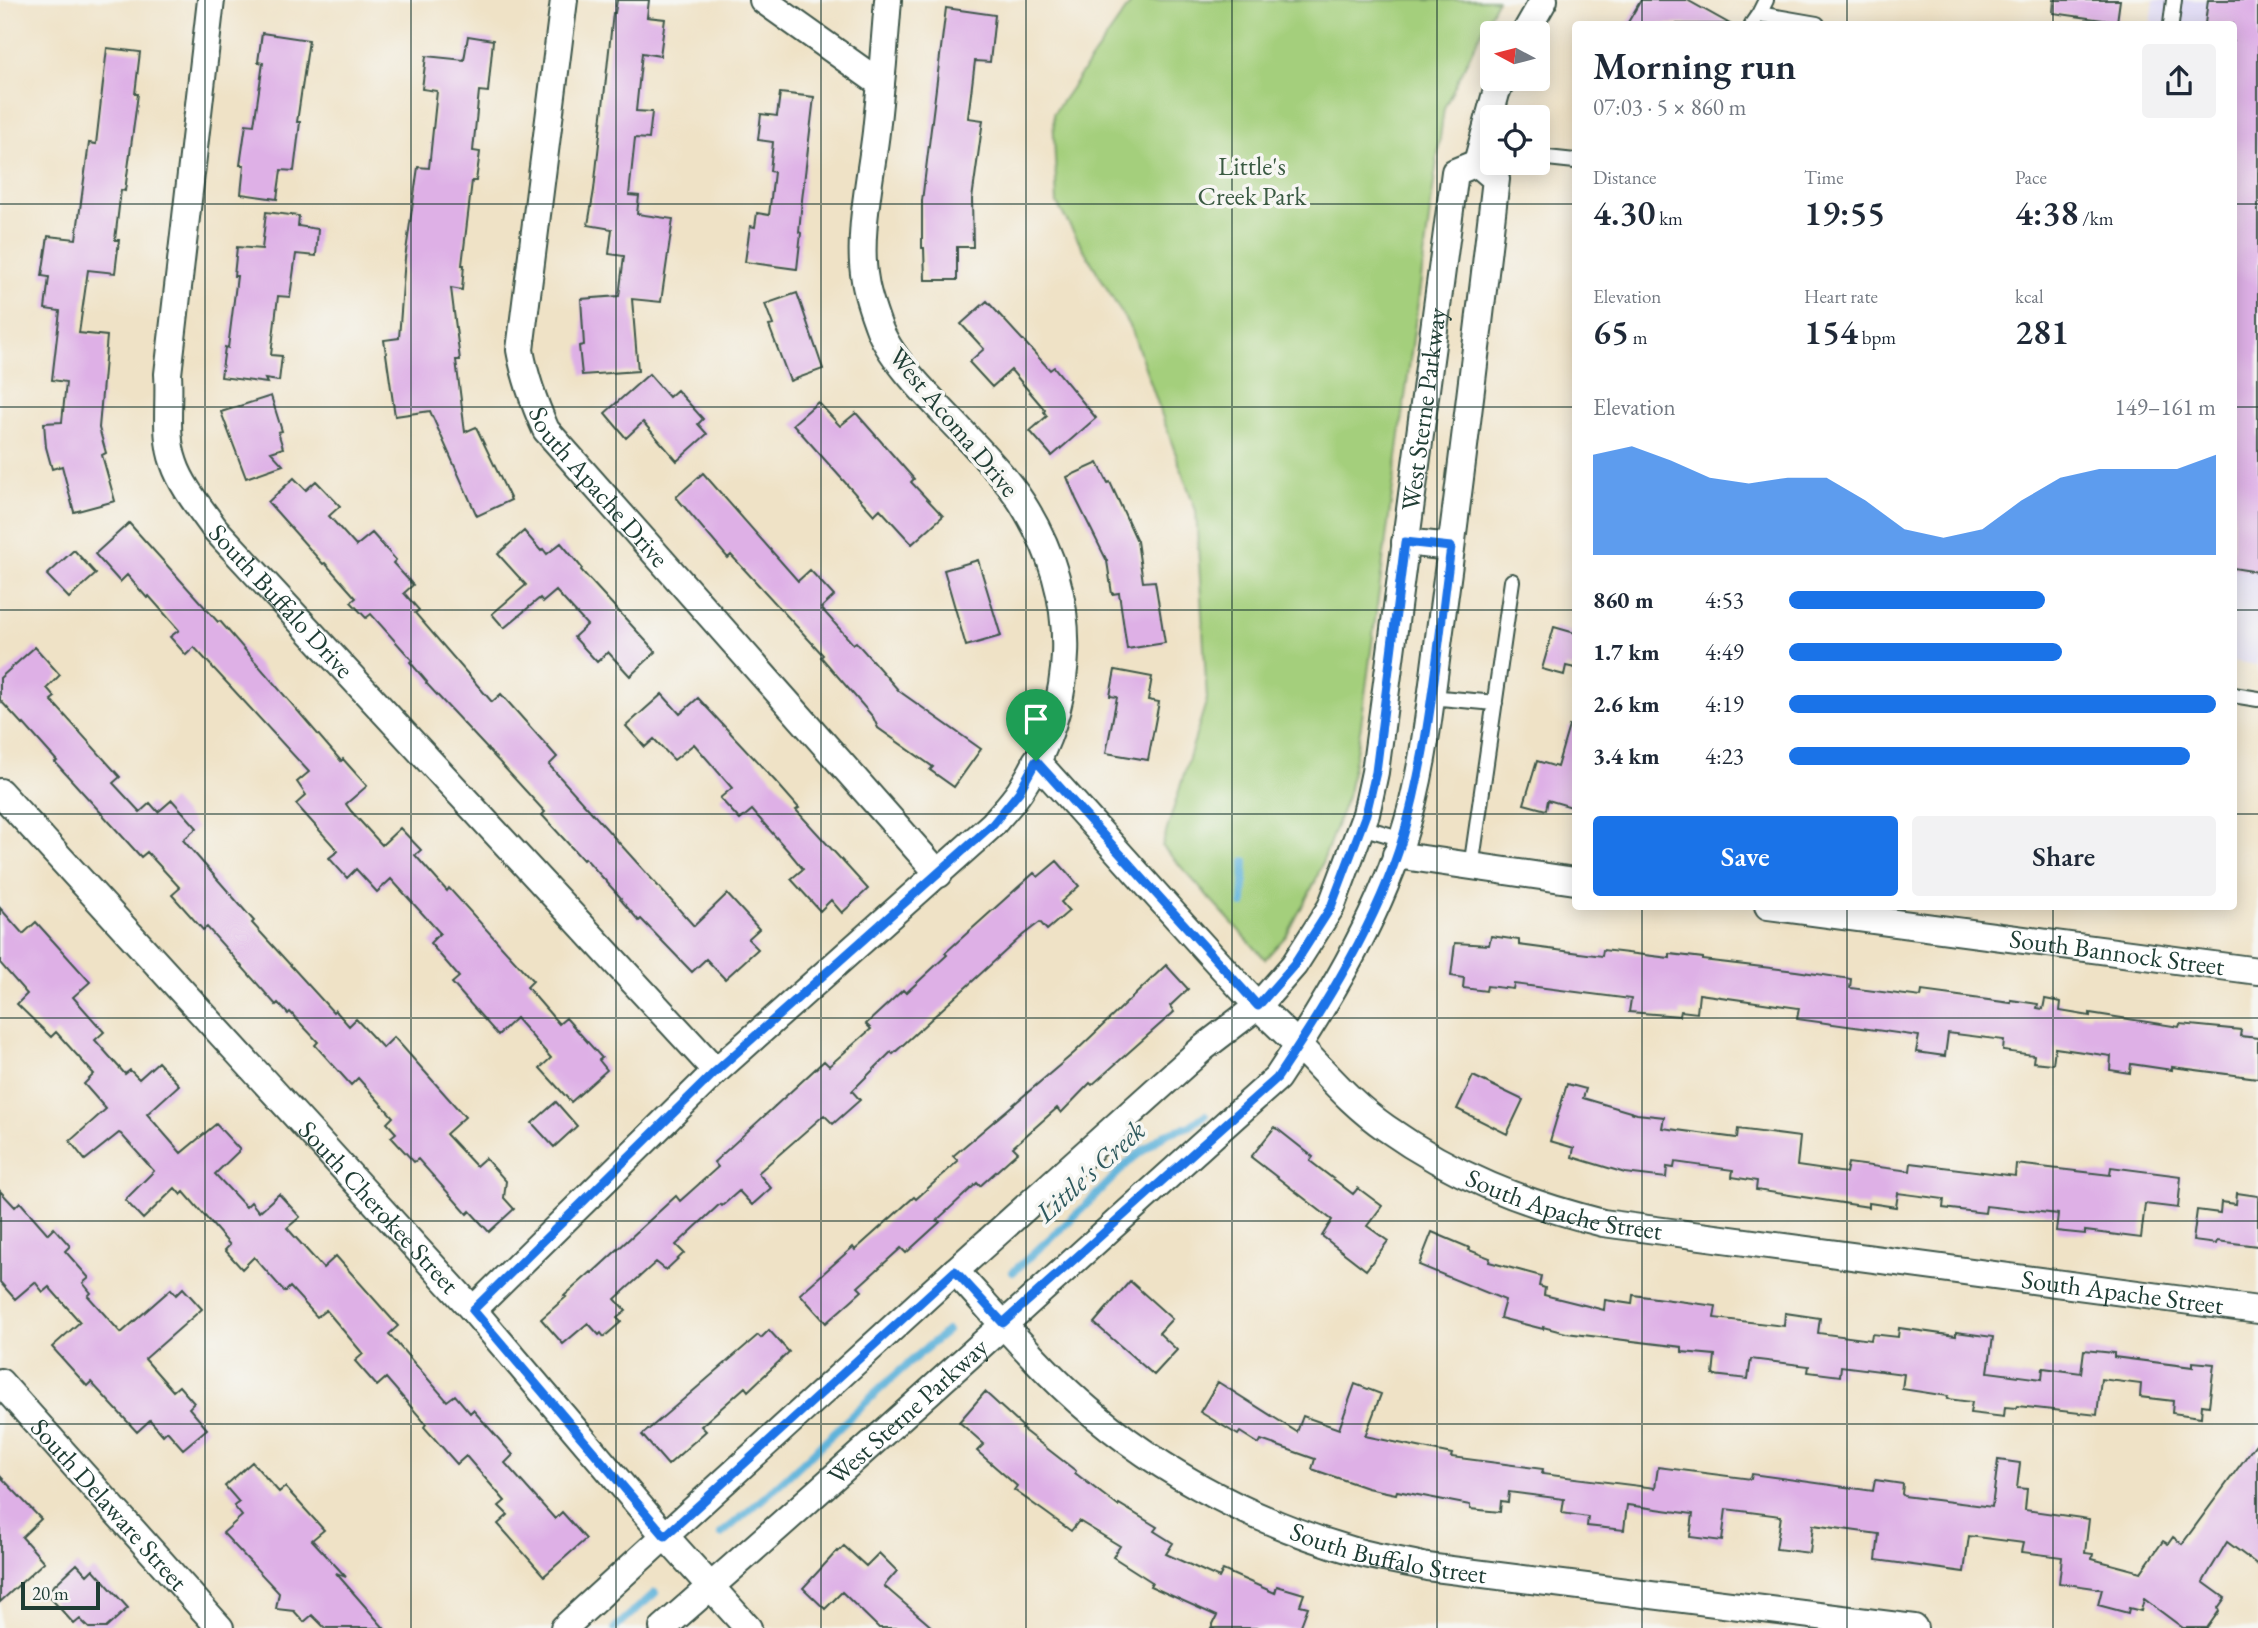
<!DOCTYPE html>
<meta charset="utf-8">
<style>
body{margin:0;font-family:"EB Garamond",serif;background:#f2f2f3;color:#1f2937;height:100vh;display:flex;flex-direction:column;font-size:26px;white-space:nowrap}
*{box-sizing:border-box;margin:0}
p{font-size:23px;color:#747a83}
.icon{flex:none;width:38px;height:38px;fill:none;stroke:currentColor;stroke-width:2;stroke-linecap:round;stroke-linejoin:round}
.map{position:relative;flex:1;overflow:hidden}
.details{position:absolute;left:1572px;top:21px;width:665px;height:889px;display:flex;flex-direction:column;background:#fff;border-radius:7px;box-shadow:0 4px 18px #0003}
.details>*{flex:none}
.needle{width:46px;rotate:277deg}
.controls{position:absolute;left:1480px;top:21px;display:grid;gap:14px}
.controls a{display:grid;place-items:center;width:70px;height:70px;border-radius:7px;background:#fff;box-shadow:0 4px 18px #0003;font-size:35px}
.scale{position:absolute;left:21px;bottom:18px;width:79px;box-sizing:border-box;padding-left:7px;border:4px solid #1f3d34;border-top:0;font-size:19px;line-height:24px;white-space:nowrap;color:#1f3d34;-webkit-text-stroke:5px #f6f6f2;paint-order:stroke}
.pin{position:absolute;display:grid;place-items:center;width:60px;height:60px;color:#fff;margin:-72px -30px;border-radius:50% 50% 50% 0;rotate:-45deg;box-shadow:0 0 7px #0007}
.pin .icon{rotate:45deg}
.round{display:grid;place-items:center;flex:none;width:74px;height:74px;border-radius:7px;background:#f2f2f3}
.head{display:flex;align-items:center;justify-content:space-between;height:119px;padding:0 21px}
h1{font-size:38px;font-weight:600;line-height:52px}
.stats{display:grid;grid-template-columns:repeat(3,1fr);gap:10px;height:119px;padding:7px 21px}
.stats div{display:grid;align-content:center}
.stats b{font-size:35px;font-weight:600}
.stats small{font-size:19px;font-weight:400}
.stats p{font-size:19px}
.chart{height:196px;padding:14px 21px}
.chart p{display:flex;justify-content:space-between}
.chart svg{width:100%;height:126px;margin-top:7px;fill:#1a73e8;opacity:.7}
.cta{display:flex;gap:14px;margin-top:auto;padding:14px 21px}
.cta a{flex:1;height:80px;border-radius:7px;background:#1a73e8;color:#fff;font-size:28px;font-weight:600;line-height:80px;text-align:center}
.cta a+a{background:#f2f2f3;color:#1f2937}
ul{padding:0 21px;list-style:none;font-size:23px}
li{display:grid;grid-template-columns:112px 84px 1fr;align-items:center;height:52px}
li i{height:18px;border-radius:9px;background:#1a73e8}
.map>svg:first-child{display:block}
.built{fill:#dcd6f6}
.green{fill:#a4cf7b;stroke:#628658;stroke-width:2}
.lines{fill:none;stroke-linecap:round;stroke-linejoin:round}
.stream{stroke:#5eb3da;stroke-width:8}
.building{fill:#deb0e6}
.lane-casing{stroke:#3e564a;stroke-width:18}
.street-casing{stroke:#3e564a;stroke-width:30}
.lane{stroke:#fff;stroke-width:14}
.street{stroke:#fff;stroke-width:26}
.route-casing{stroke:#fff;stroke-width:14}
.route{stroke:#1a73e8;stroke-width:9}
.grid{fill:none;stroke:#1f3d34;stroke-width:2;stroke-opacity:0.55}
.labels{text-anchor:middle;stroke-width:7;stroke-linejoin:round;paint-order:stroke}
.park-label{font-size:26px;fill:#3a5a42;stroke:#f6f6f2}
.street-label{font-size:26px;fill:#1f3d34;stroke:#f6f6f2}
.water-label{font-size:28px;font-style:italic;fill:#2f5a5e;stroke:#f6f6f2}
</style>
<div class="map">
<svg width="2258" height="1628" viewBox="0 0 2258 1628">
<rect width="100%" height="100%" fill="#f6f6f2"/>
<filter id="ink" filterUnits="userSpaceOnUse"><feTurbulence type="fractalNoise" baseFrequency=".0143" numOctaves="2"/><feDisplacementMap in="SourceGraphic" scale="14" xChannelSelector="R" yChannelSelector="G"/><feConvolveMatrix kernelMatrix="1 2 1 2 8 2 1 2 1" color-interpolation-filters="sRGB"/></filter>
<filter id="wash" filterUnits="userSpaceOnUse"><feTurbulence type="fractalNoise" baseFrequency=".00686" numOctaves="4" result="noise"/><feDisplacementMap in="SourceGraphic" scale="28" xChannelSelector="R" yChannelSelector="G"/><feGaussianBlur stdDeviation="1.57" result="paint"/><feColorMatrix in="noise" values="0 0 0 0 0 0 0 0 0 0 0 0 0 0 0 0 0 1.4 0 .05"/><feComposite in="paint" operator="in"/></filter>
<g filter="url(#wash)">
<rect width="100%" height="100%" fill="#efe2c6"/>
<path class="built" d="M2154 0H2258V665L2233 661V24H2151Z"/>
<path class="green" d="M1133 0H1497L1444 108 1361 725 1348 794 1315 882 1287 935 1265 959 1162 846 1207 699 1196 511 1132 331 1057 204 1053 114Z"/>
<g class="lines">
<path class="stream" d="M1243 904 1245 861
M1013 1272 1079 1212 1132 1159 1165 1134 1190 1126 1205 1115
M721 1534C800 1471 867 1395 947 1331
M615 1628 655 1593"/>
</g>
<g id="blocks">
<path class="building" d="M617 0H649L647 17 665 19 660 56 642 53 636 111 652 112 649 139 635 138 629 195 639 196 637 214 673 219 661 302 632 299 638 371 582 375 579 346 584 345 581 299 619 296 624 256 609 254 612 229 588 225 594 190 613 13H615Z
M1641 0H1687L1730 24H1627Z
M2054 0H2120L2117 22 2053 13Z
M2208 0H2258V572L2233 568V24H2205Z
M946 8 995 15 990 62 975 61 968 118 983 120 972 199 973 247H957V280H925L924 248H922V201Z
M262 33 309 40 297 122H300L294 171 281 170 277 199 241 194 244 165H240L246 124 254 125 263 63 258 62Z
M468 36 493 40 488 92 479 91 473 151 480 152 476 181H472L462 265H464L462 290 451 288 460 360H456L465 432 476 427 511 500 477 516 430 411 395 416 384 340 399 338 405 258 418 167 429 168 437 91 422 89 426 56 464 60Z
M107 48 140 52 135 94H138L125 191 121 190 115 240H119L115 273 88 270 79 333 107 336 99 428 106 453 102 455 115 501 74 512 62 466 52 469 46 447 44 423 62 422 66 382 52 380 60 311 45 309 49 277 42 276 48 236 76 239 89 143 96 144Z
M780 93 814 97 802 200 799 232 801 233 797 269 745 262 750 226 755 227 757 213 769 215 774 172 770 171 773 142 758 140 761 114 777 116Z
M266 212 299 216 298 226 318 229 316 256 296 254 290 297 278 296 271 355 282 356 279 381 265 379 267 383 221 377 225 347 228 348 237 276H234L237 247 262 249Z
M797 293 823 369 790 381 769 326 773 325 765 304Z
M987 301 1050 370 1054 367 1096 418 1052 456 1030 431 1047 416 1044 412 1045 410 1011 370 992 387 969 362 984 349 961 324Z
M649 374 669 397 677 390 703 419 698 424 707 434 677 461 643 422 626 438 605 413Z
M271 396 282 431 278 432 283 448 271 452 283 465 246 478 221 412Z
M818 402 840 426 856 413 914 479 911 482 943 516 912 544 880 509 874 515 793 424Z
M1098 463 1108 483 1110 482 1137 541 1143 582 1155 581 1165 643 1127 649 1119 593 1112 594 1107 561 1076 499 1067 477Z
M703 473 798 581 810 570 834 596 821 608 853 644 856 642 899 691 981 749 954 787 930 770 933 767 878 728 873 717 821 657 823 655 731 555 728 558 676 497Z
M294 478 306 490 316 481 340 506 329 516 356 546 372 533 396 560 393 563 413 585 404 593 419 610 415 613 492 702 501 694 557 757 549 765 694 926 727 894 759 929 748 939 758 949 725 979 706 959 692 972 641 919 639 921 620 899 621 898 585 858 583 860 542 815 545 812 493 755 426 683 427 682 410 662 412 660 371 614 366 618 351 602 356 598 325 563 323 564 268 502Z
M129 523 218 622 220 621 341 761 343 759 367 786 346 804 351 811 382 845 400 828 421 850 415 855 447 891 449 888 533 981 527 987 559 1024 566 1018 602 1058 599 1060 607 1070 571 1102 540 1068 551 1058 516 1018 498 1035 452 983 459 977 430 943 440 933 391 879 377 892 356 869 347 878 329 858 338 851 296 804 306 795 297 782 309 772 194 647 186 655 170 637 179 630 149 596 147 598 127 575 120 582 95 554Z
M524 531 541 551 543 549 547 554 561 543 582 568 581 570 656 652 630 676 608 652 597 662 574 637 587 625 556 591 543 602 540 598 504 628 492 614 526 585 498 554Z
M74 550 96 574 69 598 47 575Z
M978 560 1001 636 966 646 944 570Z
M1554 627 1575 633V668L1566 666 1564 675 1542 669Z
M35 647 60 675 47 688 55 697 51 700 120 777 113 783 140 812 150 803 158 812 172 800 197 828 183 840 254 921 252 923 333 1012 335 1010 349 1026 356 1019 383 1048 394 1037 465 1117 446 1134 476 1166 485 1158 506 1181 504 1198 514 1209 489 1232 470 1211 467 1214 418 1159 414 1162 391 1137 396 1133 387 1123 393 1117 358 1078 351 1085 315 1045 318 1042 290 1012 288 1014 278 1003 276 1005 207 927 203 930 172 895 180 888 147 852 141 857 55 762 57 761 24 724 23 725 0 700V678Z
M1115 670 1152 677 1148 700 1159 702 1148 760 1106 753 1117 697 1110 696Z
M662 694 680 714 698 698 777 783 799 808 796 810 868 889 842 913 831 900 820 911 791 879 803 869 789 852 752 810 740 820 720 798 732 788 694 744 674 760 654 739 645 747 626 726Z
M1569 726 1575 727V808L1548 800 1546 810 1524 804 1537 761 1557 767Z
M1057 861 1079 886 1061 902 1069 911 1047 930 1040 922 1023 935 893 1054 891 1052 852 1091 860 1100 833 1124 824 1115 758 1173 771 1188 752 1205 739 1191 722 1206 720 1204 676 1245 684 1253 666 1270 656 1262 615 1299 626 1311 617 1318 621 1322 604 1337 601 1333 599 1335 588 1323 563 1344 541 1319 566 1297 564 1296 591 1272 592 1273 676 1196 680 1201 718 1167 714 1162 824 1061 829 1066 871 1029 866 1024 903 990 906 993 947 955 945 953 1034 873 1038 877Z
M0 908 23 934 36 922 90 982 73 997 104 1032 95 1040 125 1074 130 1070 139 1079 158 1062 179 1085 147 1114 181 1153 216 1124 240 1150 215 1174 246 1207 251 1202 259 1212 279 1194 300 1217 287 1228 323 1268 336 1256 398 1326 389 1334 447 1401 455 1395 470 1413 473 1410 513 1455 505 1463 555 1519 562 1512 586 1539 544 1576 498 1524 508 1515 499 1506 505 1501 466 1456 457 1464 424 1427 426 1424 386 1378 377 1386 355 1361 363 1354 326 1310 317 1317 290 1287 285 1292 254 1257 242 1269 225 1250 230 1245 184 1192 181 1195 175 1188 143 1219 125 1200 154 1171 121 1134 119 1133 85 1160 70 1141 106 1109 84 1084 94 1074 56 1032 51 1037 17 1004 27 994 0 963Z
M1491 936 1519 940V945L1602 956 1603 950 1670 958V954L1703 958V960L1796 971 1851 979 1850 988 1921 997 1922 991 2011 1003V1000L2038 1004 2037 1008 2043 1009 2045 999 2061 1002 2060 1011 2090 1016V1013L2179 1027 2180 1024 2241 1030 2240 1036 2258 1038V1078L2172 1067V1070L2131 1064 2130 1073 2110 1070 2111 1056 2055 1048 2053 1064 2033 1062 2034 1055 2003 1051 2004 1040 1948 1033 1945 1056 1916 1052 1919 1036 1797 1019 1799 1008 1699 994 1697 1013 1681 1011 1680 1016 1629 1012 1631 999 1514 984 1513 989 1487 986 1486 991 1463 988 1464 978 1451 976 1455 943 1489 945Z
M1166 965 1188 989 1170 1006 1174 1012 1092 1085 1090 1083 1061 1113 1057 1108 1013 1147 1018 1152 980 1186 977 1183 937 1220 940 1222 906 1253 901 1248 858 1287 862 1291 826 1323 800 1294 853 1247 855 1250 914 1197 916 1199 958 1161 953 1156 1074 1053Z
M1473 1076 1523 1100 1507 1134 1457 1109Z
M1567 1084 1586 1089 1583 1098 1637 1114 1664 1117 1662 1128 1737 1138 1738 1129 1800 1137 1797 1166 1846 1173 1848 1163 1910 1171 1911 1163 2015 1176 2016 1164 2110 1175 2111 1167 2181 1176 2178 1208 2145 1204 2141 1238 2085 1231V1234L2056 1231 2058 1214 1986 1206 1985 1213 1943 1208 1944 1199 1898 1193 1896 1207 1869 1203V1207L1756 1190 1757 1181 1732 1177 1733 1170 1675 1162 1674 1168 1667 1167 1666 1178 1625 1173 1572 1157 1574 1148 1550 1141Z
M556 1102 577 1126 554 1147 532 1123Z
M1275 1127 1313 1157 1310 1161 1353 1194 1358 1188 1382 1206 1367 1226 1388 1241 1366 1270 1322 1236 1332 1220 1251 1157Z
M0 1191 15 1207 20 1202 48 1234 54 1228 70 1246 65 1251 89 1278 83 1283 91 1293 88 1296 121 1333 171 1289 176 1295 183 1288 202 1309 145 1359 173 1391 179 1386 194 1403 189 1408 207 1429 183 1449 167 1431 163 1435 150 1420 137 1432 91 1382 87 1386 52 1347 80 1322 49 1287 43 1292 35 1282 15 1299 0 1282Z
M2237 1193 2258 1196V1246L2217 1241 2216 1244 2193 1241 2197 1210 2220 1213 2221 1202 2236 1204Z
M1432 1232 1470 1248 1469 1250 1490 1258 1489 1262 1541 1276 1539 1286 1545 1288 1544 1295 1604 1310 1605 1300 1632 1304 1633 1295 1716 1306 1714 1318 1784 1326 1785 1313 1820 1318 1818 1333 1871 1340 1872 1334 1898 1337 1899 1328 1956 1336V1332L1993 1337 1988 1372 2042 1379 2043 1368 2081 1373 2084 1350 2114 1353V1357L2193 1367V1362L2214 1364 2209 1406 2202 1405 2201 1417 2172 1413 2173 1401 2140 1397 2141 1384 2101 1379 2097 1415 2018 1406 2017 1408 2005 1407 2004 1417 1970 1413 1972 1402 1947 1399 1948 1396 1902 1389 1904 1374 1841 1366 1840 1376 1808 1372 1809 1366 1751 1359 1748 1379 1713 1375 1715 1355 1682 1352V1347L1566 1333 1543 1327V1329L1500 1318 1505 1300 1419 1265Z
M1130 1281 1172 1319 1159 1333 1177 1350 1154 1375 1094 1323Z
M769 1330 789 1352 748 1391 745 1387 701 1426 706 1431 668 1465 642 1435 758 1335 761 1338Z
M1218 1382 1297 1432 1303 1416 1339 1429 1355 1384 1381 1394 1365 1436 1452 1454 1451 1457 1543 1469 1542 1474 1655 1488 1658 1467 1751 1479 1752 1474 1873 1491 1875 1480 1903 1484 1902 1494 1904 1496 1992 1507 1998 1460 2020 1463 2017 1488 2027 1489 2025 1510 2089 1519 2085 1553 2093 1554 2092 1559 2141 1572 2163 1541 2168 1544 2173 1537 2182 1544 2258 1441V1565L2227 1542 2203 1582 2225 1598 2218 1608 2219 1611 2207 1628H2183L2144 1599 2141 1611 2129 1608 2128 1613 2098 1605 2102 1589 2059 1583 2062 1557 2022 1552 2024 1543 1969 1536 1964 1572 1876 1560 1879 1534 1813 1525 1810 1553 1776 1549 1781 1516 1726 1509 1722 1541 1690 1537 1693 1514 1627 1505 1624 1530 1587 1526 1588 1517 1562 1513 1564 1499 1509 1492 1508 1502 1501 1501 1500 1512 1470 1509V1505L1397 1491 1396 1494 1367 1488 1312 1469 1315 1459 1261 1440 1259 1444 1240 1432 1238 1435 1200 1412Z
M985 1392 1023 1427 1022 1429 1076 1471 1075 1473 1118 1506 1119 1504 1157 1527 1154 1531 1173 1543 1166 1554 1219 1578 1223 1570 1275 1593 1277 1586 1304 1594 1300 1605 1308 1607 1300 1628H1211L1217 1616 1150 1586 1152 1582 1113 1557 1120 1546 1079 1521 1071 1531 1045 1512 1014 1490 1017 1486 977 1451 984 1444 959 1422Z
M252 1462 279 1492 285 1487 324 1530 312 1540 346 1577 336 1573 384 1628H325L312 1615 304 1622 294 1611 276 1609 279 1593 223 1533 242 1516 234 1506 239 1502 225 1486Z
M0 1476 41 1519 22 1537 44 1562 0 1602Z
M844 1546 866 1566 879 1553 897 1571 884 1586 933 1628H879L842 1592 825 1609 803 1588 837 1551 838 1552Z
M77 1564 87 1575 93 1569 128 1608 106 1628H89L80 1619 74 1624 46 1593Z"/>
</g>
</g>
<g filter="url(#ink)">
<use href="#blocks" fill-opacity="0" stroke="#3e564a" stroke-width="2"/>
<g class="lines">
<defs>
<path id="lane" d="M1759 14 1766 0
M1752 24 1759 14 1817 24
M2171 24 2174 0
M1538 157 1575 161
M2233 695 2258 699
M1430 697 1495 703
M1361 827 1403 839
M1471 868 1512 581"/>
<g id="street">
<path id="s1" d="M211 0 168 374C170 403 164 436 174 463 182 487 201 509 215 529L716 1071"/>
<path id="s2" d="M564 0 520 350C525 378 534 403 546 430L939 874"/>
<path d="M763 0 881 84"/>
<path d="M1525 33 1544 0"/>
<path d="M1477 163 1496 93 1502 79"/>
<path d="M1405 542 1451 547"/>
<path id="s3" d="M1036 761C1110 842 1181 924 1256 1004 1270 1018 1284 1031 1298 1045 1328 1075 1350 1103 1386 1128 1454 1176 1523 1203 1603 1223L2258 1310"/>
<path id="s4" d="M0 792 473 1310 665 1536 748 1628"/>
<path d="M1396 855 1575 881"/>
<path id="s5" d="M1768 906 2258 971"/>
<path id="s6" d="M955 1271C991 1310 1025 1351 1064 1388 1145 1465 1247 1520 1354 1551 1378 1558 1403 1561 1427 1567L1914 1628"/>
<path d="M473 1310 716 1071 993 824C1002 813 1012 803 1020 791 1077 703 1081 602 1027 511 1011 483 988 460 967 437 940 407 891 363 878 325 873 311 867 295 865 280 857 237 871 176 876 132 881 88 885 44 888 0"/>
<path id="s7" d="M0 1382 220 1628"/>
<path id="s8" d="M564 1628 955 1271 1203 1048 1258 1006 1294 965 1331 907 1366 814 1375 772 1455 172 1477 163"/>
<path id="s9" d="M663 1628C871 1448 1072 1261 1277 1078 1326 1004 1374 925 1402 840 1426 768 1431 690 1442 616 1462 470 1479 325 1496 179L1477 163"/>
</g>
</defs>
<use href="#lane" class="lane-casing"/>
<use href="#street" class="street-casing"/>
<use href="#lane" class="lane"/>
<use href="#street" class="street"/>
</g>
</g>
<g class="lines" filter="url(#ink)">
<defs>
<path id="route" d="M1405 542 1451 547C1438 642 1430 746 1403 837 1378 921 1325 1006 1277 1078L1003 1323 955 1271 665 1536 473 1310 716 1071 993 824 1019 792 1036 761 1258 1006 1294 965 1331 907 1366 814 1376 772Z"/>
</defs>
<use href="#route" class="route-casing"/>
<use href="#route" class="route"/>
</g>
<path class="grid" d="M205 0V1628M411 0V1628M616 0V1628M821 0V1628M1026 0V1628M1232 0V1628M1437 0V1628M1642 0V24M1847 0V24M2053 0V24M0 204H1575M2233 204H2258M0 407H1575M2233 407H2258M0 610H1575M2233 610H2258M0 814H1575M2233 814H2258M1642 906V1628M1847 906V1628M2053 906V1628M0 1018H2258M0 1221H2258M0 1424H2258"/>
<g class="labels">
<g class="park-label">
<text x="1252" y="175">Little's<tspan x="1252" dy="30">Creek Park</tspan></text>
</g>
<g class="street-label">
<text dy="9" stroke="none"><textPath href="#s8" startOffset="1564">West Sterne Parkway</textPath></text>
<text transform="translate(954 422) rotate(50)" y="9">West Acoma Drive</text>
<text dy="9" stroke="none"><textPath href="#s2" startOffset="514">South Apache Drive</textPath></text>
<text dy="9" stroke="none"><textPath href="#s1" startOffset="642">South Buffalo Drive</textPath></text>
<text dy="9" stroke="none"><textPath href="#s5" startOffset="352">South Bannock Street</textPath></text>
<text dy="9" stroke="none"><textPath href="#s3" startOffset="704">South Apache Street</textPath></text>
<text dy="9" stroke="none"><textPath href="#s4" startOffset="562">South Cherokee Street</textPath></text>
<text dy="9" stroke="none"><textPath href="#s3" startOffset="1270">South Apache Street</textPath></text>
<text dy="9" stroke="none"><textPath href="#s9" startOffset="327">West Sterne Parkway</textPath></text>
<text dy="9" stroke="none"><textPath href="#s7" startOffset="164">South Delaware Street</textPath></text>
<text dy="9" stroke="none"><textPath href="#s6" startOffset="530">South Buffalo Street</textPath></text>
</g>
<g class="water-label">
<text transform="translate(1090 1171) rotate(-42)" y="10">Little's Creek</text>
</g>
</g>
</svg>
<div class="controls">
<a><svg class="needle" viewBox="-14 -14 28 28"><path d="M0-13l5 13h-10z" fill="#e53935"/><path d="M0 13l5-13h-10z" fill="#747a83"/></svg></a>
<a><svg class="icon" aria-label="locate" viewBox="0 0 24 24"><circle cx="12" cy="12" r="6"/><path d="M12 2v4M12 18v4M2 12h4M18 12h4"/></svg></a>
</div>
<div class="scale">20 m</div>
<div class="pin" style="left:1036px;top:761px;background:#1e9e55"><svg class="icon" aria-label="arrive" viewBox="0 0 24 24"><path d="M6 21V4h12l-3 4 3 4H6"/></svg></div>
<section class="details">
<div class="head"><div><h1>Morning run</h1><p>07:03 · 5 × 860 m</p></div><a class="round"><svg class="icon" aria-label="share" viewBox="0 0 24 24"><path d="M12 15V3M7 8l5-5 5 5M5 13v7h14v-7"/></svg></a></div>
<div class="stats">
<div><p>Distance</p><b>4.30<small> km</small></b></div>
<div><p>Time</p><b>19:55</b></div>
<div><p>Pace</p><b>4:38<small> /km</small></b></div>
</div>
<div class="stats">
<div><p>Elevation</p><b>65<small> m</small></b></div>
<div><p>Heart rate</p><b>154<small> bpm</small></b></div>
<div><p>kcal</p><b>281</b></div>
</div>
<div class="chart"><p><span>Elevation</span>149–161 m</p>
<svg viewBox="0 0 160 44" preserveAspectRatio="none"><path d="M0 44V9L10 6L20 11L30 17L40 19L50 17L60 17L70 25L80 35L90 38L100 35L110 25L120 17L130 14L140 14L150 14L160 9V44z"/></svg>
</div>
<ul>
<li><b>860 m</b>4:53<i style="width:60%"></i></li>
<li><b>1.7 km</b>4:49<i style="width:64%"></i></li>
<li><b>2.6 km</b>4:19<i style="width:100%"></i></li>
<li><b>3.4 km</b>4:23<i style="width:94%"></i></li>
</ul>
<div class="cta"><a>Save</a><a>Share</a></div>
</section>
</div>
